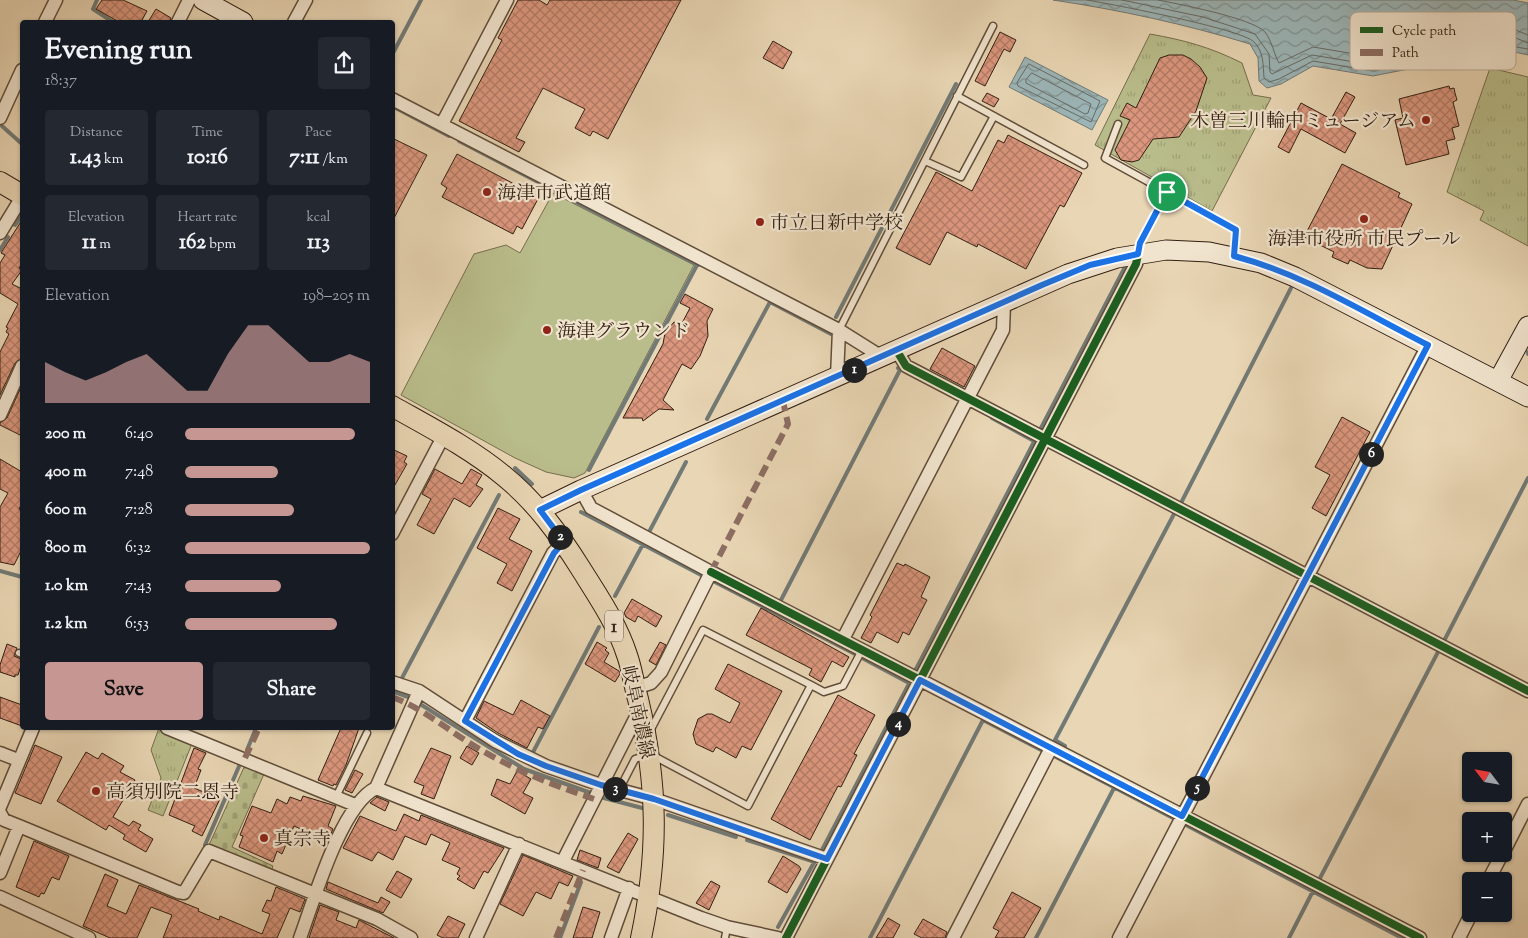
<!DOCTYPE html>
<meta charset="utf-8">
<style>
body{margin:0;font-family:"Sorts Mill Goudy","Noto Serif JP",serif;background:#242831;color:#f1f3f6;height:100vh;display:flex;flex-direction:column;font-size:19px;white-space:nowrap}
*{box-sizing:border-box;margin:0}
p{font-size:16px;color:#9ea1a6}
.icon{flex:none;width:28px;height:28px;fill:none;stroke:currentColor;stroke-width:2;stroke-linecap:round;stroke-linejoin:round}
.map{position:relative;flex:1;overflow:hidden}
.drawer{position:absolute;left:20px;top:20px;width:375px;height:710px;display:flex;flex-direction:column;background:#171b24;border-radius:5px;box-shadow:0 1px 4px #0004}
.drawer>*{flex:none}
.needle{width:32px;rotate:301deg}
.tools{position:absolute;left:1462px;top:752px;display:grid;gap:10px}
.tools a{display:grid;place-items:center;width:50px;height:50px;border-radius:5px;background:#171b24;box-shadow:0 1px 4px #0004;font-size:25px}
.pin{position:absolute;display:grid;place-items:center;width:42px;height:42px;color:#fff;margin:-21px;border:2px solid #fff;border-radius:50%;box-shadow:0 1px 5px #0007}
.km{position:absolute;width:25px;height:25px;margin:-12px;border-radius:50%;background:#222;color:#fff;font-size:14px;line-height:25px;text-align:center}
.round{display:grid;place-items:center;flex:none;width:52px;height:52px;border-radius:5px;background:#242831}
.summary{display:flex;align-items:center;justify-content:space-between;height:85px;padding:0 25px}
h1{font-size:28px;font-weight:700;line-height:38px}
.figures{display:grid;grid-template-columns:repeat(3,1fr);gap:8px;height:85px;padding:5px 25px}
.figures div{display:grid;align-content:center;border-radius:5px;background:#242831;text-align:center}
.figures b{font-size:21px;font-weight:700}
.figures small{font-size:14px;font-weight:400}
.figures p{font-size:14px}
.chart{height:140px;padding:10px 25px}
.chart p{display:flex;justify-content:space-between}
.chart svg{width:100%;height:90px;margin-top:5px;fill:#c59692;opacity:.7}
.primary-button{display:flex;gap:10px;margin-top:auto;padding:10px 25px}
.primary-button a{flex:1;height:58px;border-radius:5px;background:#c59692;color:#111;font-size:20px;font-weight:700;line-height:58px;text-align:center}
.primary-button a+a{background:#242831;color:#f1f3f6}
ul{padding:0 25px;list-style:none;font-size:16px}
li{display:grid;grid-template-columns:80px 60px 1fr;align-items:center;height:38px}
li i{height:12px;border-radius:6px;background:#c59692}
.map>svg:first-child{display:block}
.cemetery{fill:url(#cemetery-stones);stroke:#766e4e}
.park{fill:url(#park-tufts);stroke:#766e4e}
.pitch{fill:#b9bd8b;stroke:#766e4e}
.water{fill:url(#water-waves);stroke:#727a76}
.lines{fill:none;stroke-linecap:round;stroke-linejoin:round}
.shore{stroke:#676a65;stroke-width:1}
.stream{stroke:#727a76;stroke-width:4}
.building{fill:url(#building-cross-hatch);stroke:#321f12}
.lane-casing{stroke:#604d3a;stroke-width:9}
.street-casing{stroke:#604d3a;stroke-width:15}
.secondary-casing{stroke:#321f12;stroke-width:21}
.primary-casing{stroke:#321f12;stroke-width:22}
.lane{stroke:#f1e4ce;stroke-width:6}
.street{stroke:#f1e4ce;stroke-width:12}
.secondary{stroke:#f1e4ce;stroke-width:19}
.primary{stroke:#e9d6b4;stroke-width:20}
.quiet{stroke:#8d6e63;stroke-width:6;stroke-dasharray:12 6;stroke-linecap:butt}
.cycleway-casing{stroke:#f1e4ce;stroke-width:11}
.cycleway{stroke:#1b5e20;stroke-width:8}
.route-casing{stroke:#fff;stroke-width:10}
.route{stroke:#1a73e8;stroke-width:6}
.poi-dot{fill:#8f2418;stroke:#f1e4ce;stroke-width:2}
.labels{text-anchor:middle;stroke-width:4.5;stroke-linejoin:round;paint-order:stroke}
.shield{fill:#f1e4ce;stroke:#6b5a4a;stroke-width:1}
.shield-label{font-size:18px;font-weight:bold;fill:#321f12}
.poi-label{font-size:19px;fill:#321f12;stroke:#f1e4ce;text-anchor:start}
.street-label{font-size:19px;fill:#321f12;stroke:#f1e4ce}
.key{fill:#f1e4ce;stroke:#b8a996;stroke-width:1}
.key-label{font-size:14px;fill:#321f12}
</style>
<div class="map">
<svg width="1528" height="938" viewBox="0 0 1528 938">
<defs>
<pattern id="cemetery-stones" width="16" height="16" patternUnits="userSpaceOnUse" patternTransform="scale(1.25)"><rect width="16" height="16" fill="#b9bd8b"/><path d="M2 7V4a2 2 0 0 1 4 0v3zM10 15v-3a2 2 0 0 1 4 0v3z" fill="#a0a277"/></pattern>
<pattern id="park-tufts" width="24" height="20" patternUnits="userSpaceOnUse" patternTransform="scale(1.25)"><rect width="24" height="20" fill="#b9bd8b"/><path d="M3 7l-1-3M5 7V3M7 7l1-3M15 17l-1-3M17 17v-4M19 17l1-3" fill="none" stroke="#a0a277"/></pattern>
<pattern id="water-waves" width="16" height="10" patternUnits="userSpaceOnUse" patternTransform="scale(1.25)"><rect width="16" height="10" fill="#9cb6b8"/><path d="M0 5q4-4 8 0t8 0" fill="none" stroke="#809394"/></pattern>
<pattern id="building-cross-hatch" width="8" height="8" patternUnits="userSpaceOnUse" patternTransform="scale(1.25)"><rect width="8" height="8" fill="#dc977e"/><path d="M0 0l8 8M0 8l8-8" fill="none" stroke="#b37b66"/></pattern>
</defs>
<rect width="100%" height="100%" fill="#e9d6b4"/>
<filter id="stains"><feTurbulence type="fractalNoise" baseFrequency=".004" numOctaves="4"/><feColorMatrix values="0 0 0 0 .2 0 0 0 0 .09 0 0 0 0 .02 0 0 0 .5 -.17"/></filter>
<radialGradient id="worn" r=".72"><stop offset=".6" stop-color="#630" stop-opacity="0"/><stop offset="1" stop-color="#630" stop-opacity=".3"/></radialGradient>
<path class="cemetery" d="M245 765 264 774 232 847 273 866 271 872 209 845Z"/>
<path class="park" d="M1150 34C1184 40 1210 47 1242 63L1253 95 1271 98 1212 211 1095 145Z
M1490 68 1528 77V246L1480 220 1484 211 1447 192Z
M159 728 193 741 163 816 148 810 161 778 151 750Z"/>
<path class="pitch" d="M553 193 694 265 585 473 574 478 546 472 515 458 401 395 474 254 506 245 520 253Z"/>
<path class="water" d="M1053 0H1513L1528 3V55L1510 51V47L1488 44 1449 61 1373 76 1313 66 1281 84 1267 88 1259 81 1258 58 1250 44C1185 24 1120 10 1053 0Z
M1025 57 1108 100 1092 130 1009 87Z"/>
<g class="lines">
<path class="shore" d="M1087 0C1111 4 1242 29 1254 42 1264 52 1263 65 1264 78L1269 82 1279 79 1313 61 1373 71 1448 56 1487 39 1510 42 1516 47 1528 49
M1122 0 1203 17 1255 34 1269 54 1270 72 1272 74 1312 55 1373 65 1446 50 1487 33 1511 36 1528 43
M1158 0C1178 4 1252 18 1265 32 1272 41 1275 57 1279 63L1313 47 1373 57 1444 43 1486 25 1513 29 1528 35
M1029 64 1100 101 1091 122 1018 86 1017 83Z
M1032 73 1091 104 1088 113 1085 114 1026 83V80Z"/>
<path class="stream" d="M97 0 93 9 113 22
M392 55 421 0
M392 106 449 136
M2 126 22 144
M459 141 542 184
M556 192 698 265
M15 225 22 215
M0 250 8 237
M836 317 956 84
M1528 352V354
M992 418 1034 441
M707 419 770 302 831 334
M1041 428 1125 267
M515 468 532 484
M589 470 697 265
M1181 503 1291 288
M581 512 701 575
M648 534 686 462
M0 571 22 577
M713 581 855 654
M615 596 643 544
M780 602 900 370 898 368
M1444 641 1528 478
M864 659 909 683
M914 673 1036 438
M402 678 499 495
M392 691 411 698
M420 704 524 769 591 793
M1064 749 1065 746 1055 740 1174 514
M247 750 256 728
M531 756 599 627
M1054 756 1173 818
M600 797 646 809
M668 815 736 837
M1184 824 1402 938
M747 840 815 862
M205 845 240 764
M822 850 911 680
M1319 880 1438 652
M778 927 816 859
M560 938 581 882
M870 938 983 720 1043 751
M1036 938 1114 788
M1289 938 1313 891"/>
</g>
<path class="building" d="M102 0H123L147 11 141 22H119L96 9Z
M518 0H539L547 5 550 0H681L608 139 593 131 590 136 575 128 585 109 543 88 516 138 525 142 519 152 459 121 502 40 498 38Z
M156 9 171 18 170 22H148Z
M1000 32 1016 40 1010 52 1004 49 985 86 975 81Z
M773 41 792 52 783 69 763 58Z
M1169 55H1183L1191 59 1200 67 1207 78 1196 111 1179 137 1153 139 1139 160 1132 162 1121 160 1115 150 1130 120 1120 116 1127 103 1136 108 1160 58Z
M1449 86 1450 89 1454 88 1455 93 1457 100 1453 102 1459 126 1452 128 1455 139 1446 141 1449 154 1406 165 1395 120 1403 118 1399 99Z
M1346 92 1355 97 1340 124 1356 133 1345 153 1301 129 1289 153 1278 147 1301 103 1331 119Z
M987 93 999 99 994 107 982 101Z
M1008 135 1082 173 1064 207 1060 205 1026 269 978 244 977 247 947 232 930 265 896 248 936 172 972 191 998 140 1004 143Z
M392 138 427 155 392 222Z
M457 154 539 197 522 229 517 226 513 234 442 197 447 188 441 184Z
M1342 164 1400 193 1398 197 1412 204 1382 269 1367 268 1350 260 1348 264 1332 257 1334 252 1304 237Z
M22 220V263L19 268 22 270 12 284 22 289V358L15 363 0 395V352L9 334 6 332 8 328 6 327 18 304 0 293V263L5 255 1 253Z
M685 294 713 309 707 321 708 336 700 356 691 369 682 364 663 400 674 410 659 409 643 421 642 418H623L663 344 665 333 674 322 681 325 690 308 680 303Z
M942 348 975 366 964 387 930 369Z
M22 385V430L20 435 0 425V423L7 418Z
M1342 417 1370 432 1326 516 1312 508 1330 475 1315 467Z
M392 449 407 456 404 462 407 464 392 490Z
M0 459 22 472V503L19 509 22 511V549L14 565 0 562V507L8 493 0 489Z
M435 469 462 484 471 469 482 475 476 485 483 489 470 507 454 498 434 534 417 525 431 499 422 494Z
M498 508 520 519 509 539 532 551 512 591 497 583 507 564 477 548Z
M897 563 904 566 905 564 930 577 921 597 927 600 909 635 903 632 898 643 877 632 871 643 861 638 872 617 870 615Z
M632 599 662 616 656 627 638 616 635 622 626 617 624 613Z
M761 608 849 657 843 667 832 661 821 682 809 675 812 669 746 635Z
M597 642 607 648 605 650 609 653 604 662 619 671 620 674 615 682 585 664Z
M660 642 666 645 656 665 649 661Z
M7 644 17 648 14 656 21 659 20 662 22 663 18 675H15V677L0 672V665Z
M728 664 782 691 751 750 742 746 736 758 716 747 713 752 696 744 693 734 698 719 707 714H712L730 723 740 703 715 689Z
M838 695 875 715 854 754 857 755 841 787 838 786 810 840 771 819Z
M0 697 22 705V726L0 718Z
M521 700 550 716 543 729 538 727 527 748 498 733 476 718 484 701 513 715Z
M341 728H359L346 765 336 785 334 784 333 786 318 780Z
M35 745 62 757 41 804 15 793Z
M467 746 479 753 472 765 460 758Z
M194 748 206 753 198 769 201 770 194 788 220 799 202 836 192 831 195 826 169 815Z
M431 748 451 756 434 799 421 794 424 786 414 782Z
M86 752 98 759 102 753 124 766 120 772 135 780 113 817 129 826 133 821 141 825 138 830 153 839 146 852 123 839 125 835 109 825 106 830 57 801Z
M355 770 363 774 352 793 345 790Z
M517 771 531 779 523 793 533 798 525 814 491 795 497 779 510 784Z
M303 796 336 806 328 826 333 829 328 841 294 826 282 854 277 851 273 862 239 847 243 836 240 835 252 806 271 813 277 799 287 804 290 797 301 801Z
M377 797 389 802 385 811 370 803Z
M404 814 419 821 421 815 504 848 488 873 484 871 474 889 457 879 460 876 457 874 460 868 442 860 450 843 431 834 426 845 405 836 393 860 378 852 372 861 343 848 360 816 396 831Z
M628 833 638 839 619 873 607 867Z
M34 841 69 856 59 880 52 877 44 894 41 893 39 897 16 887Z
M580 850 601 858 598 868 577 860Z
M523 855 573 876 568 886 559 882 551 899 536 892 523 916 500 904Z
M783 856 799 866 801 869 787 893 768 882Z
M397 871 412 879 401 898 386 890Z
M105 874 118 880 107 906 126 914 139 885 199 909 198 911 219 920 220 916 262 934 270 914 262 911 267 900 271 901 276 887 305 899 300 912 290 908 277 938H163L172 915 151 907 137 938H110L83 926Z
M711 881 720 886 709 910 696 903Z
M328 882 378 903 381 897 390 902 383 913 326 889Z
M1012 892 1041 908 1024 938H995L999 931 993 928Z
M320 905 339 912 336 920 356 928 359 920 394 938H309Z
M583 907 600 912 592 938H573Z
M448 916 465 924 458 938H443L437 935Z
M888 918 900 925 893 938H876Z
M923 919 947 932 945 938H922L914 934Z"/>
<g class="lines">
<defs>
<path id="lane" d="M957 96 1084 165
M1118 124 1105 158 1167 192
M925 161 961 177 994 116
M1138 252 1140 243 1167 192 1236 230 1234 256
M839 330 993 26
M19 653 22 654
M650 731 703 630 811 685
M619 790 635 759 650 754 748 806 811 685 824 692 843 686 862 650
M336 797 367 733
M725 938 727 927"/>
<path id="street" d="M45 22 56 0
M178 22 189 0
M294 22 306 0
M392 99 839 330 882 357
M0 118 22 70
M442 124 507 0
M0 233 22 197
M897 351 906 366 1528 691
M837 377 839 330
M0 415 22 366
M581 490 591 508 711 572 661 672 651 683 635 688
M392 534 444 435
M711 572 1420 938
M843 639 1003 330 1004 304
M392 682 419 691 495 741 546 766 601 785 654 799 827 859
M465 721 553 553 564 542
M167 728 355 805
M0 753 18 760
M376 788 419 691
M0 807 33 728
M0 813 4 820 19 826 0 873
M19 826 178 892 184 893 209 851 377 919 411 938
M1504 851 1528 804
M563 861 635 719 641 715
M1488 881 1502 854
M0 897 89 938
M300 938C314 900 341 805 376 788L701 918 727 927 778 938
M476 938 519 844
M611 938 629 888
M786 938 1136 264 1138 254
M953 938 1051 748
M1119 938 1428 345
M1459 938 1471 914"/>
<path id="secondary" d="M203 0 243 22
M1498 381 1528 326
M540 510 581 490 1068 274 1117 258 1166 250 1209 252 1261 263 1295 277 1528 397"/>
<path id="primary" d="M0 182 22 195
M392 406C431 428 470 448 504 476 536 502 559 534 581 569 598 596 617 624 627 655 632 669 634 685 638 699 658 784 659 853 641 938"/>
</defs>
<use href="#lane" class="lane-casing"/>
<use href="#street" class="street-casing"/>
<use href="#secondary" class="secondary-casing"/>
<use href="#primary" class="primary-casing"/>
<use href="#lane" class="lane"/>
<use href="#street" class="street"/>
<use href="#secondary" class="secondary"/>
<use href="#primary" class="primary"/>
<path class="quiet" d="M711 572 788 424 783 401
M392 697C425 709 451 733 481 750 519 772 553 785 594 799
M245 758 259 728
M556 938 583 870"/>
<defs>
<path id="cycleway" d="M897 351 906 366 1528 691
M711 572 1420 938
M786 938 1136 264 1138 254"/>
</defs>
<use href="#cycleway" class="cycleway-casing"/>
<use href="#cycleway" class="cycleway"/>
</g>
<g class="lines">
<defs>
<path id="route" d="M1167 192 1236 230 1234 256C1303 274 1365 313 1428 345L1182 816 920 680 827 859 654 799 601 785 546 766 518 754 465 721 554 553 564 542 540 510 581 490 1042 285 1090 265 1138 254 1140 243Z"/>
</defs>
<use href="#route" class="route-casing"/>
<use href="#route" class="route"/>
</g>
<g class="poi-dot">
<circle cx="1426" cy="120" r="5"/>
<circle cx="487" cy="192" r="5"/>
<circle cx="1364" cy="219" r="5"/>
<circle cx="760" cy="222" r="5"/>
<circle cx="547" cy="330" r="5"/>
<circle cx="96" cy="791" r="5"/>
<circle cx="264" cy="838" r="5"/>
</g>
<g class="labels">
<rect class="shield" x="605" y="610.5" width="18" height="31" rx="4"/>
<g class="shield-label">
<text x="614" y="632">1</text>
</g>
<g class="poi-label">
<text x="1416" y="127" text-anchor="end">木曽三川輪中ミュージアム</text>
<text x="497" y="199">海津市武道館</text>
<text x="770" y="229">市立日新中学校</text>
<text x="1364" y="245" text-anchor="middle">海津市役所 市民プール</text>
<text x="557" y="337">海津グラウンド</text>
<text x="106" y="798">高須別院二恩寺</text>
<text x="274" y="845">真宗寺</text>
</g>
<g class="street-label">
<text transform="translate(639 712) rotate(78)" y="7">岐阜南濃線</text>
</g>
</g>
<rect x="1350" y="12" width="166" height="58" rx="8" class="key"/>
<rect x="1360" y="27" width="23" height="6" fill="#1b5e20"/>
<rect x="1360" y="49" width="23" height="7" fill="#8d6e63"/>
<g class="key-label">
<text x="1392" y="35">Cycle path</text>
<text x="1392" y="57">Path</text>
</g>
<rect width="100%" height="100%" filter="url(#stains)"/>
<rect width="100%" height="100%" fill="url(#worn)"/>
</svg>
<div class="tools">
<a><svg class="needle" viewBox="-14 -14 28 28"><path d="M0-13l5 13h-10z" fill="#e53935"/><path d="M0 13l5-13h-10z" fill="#9ea1a6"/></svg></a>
<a>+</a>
<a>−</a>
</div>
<div class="pin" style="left:1167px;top:192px;background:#1e9e55"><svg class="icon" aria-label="arrive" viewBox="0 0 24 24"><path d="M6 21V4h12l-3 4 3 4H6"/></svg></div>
<b class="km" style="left:854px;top:370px">1</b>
<b class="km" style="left:560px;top:537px">2</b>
<b class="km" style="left:615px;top:789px">3</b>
<b class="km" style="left:898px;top:724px">4</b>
<b class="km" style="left:1197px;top:788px">5</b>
<b class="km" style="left:1371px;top:454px">6</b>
<section class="drawer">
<div class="summary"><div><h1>Evening run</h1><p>18:37</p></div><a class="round"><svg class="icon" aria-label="share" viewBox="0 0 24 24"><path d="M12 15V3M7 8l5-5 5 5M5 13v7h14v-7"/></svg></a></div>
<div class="figures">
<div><p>Distance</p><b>1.43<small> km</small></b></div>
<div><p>Time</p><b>10:16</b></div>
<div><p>Pace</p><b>7:11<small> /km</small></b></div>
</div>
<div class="figures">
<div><p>Elevation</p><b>11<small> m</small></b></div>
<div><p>Heart rate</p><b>162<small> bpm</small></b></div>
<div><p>kcal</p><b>113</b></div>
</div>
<div class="chart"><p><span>Elevation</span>198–205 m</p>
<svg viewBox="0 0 160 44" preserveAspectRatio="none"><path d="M0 44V24L10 29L20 33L30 29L40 24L50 20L60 29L70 38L80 38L90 20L100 6L110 6L120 15L130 24L140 24L150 20L160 24V44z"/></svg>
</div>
<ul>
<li><b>200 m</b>6:40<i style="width:92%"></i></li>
<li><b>400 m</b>7:48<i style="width:50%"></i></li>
<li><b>600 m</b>7:28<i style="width:59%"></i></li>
<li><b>800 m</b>6:32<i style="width:100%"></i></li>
<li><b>1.0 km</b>7:43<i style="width:52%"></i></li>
<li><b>1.2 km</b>6:53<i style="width:82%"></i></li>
</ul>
<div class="primary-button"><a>Save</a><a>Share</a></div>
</section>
</div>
